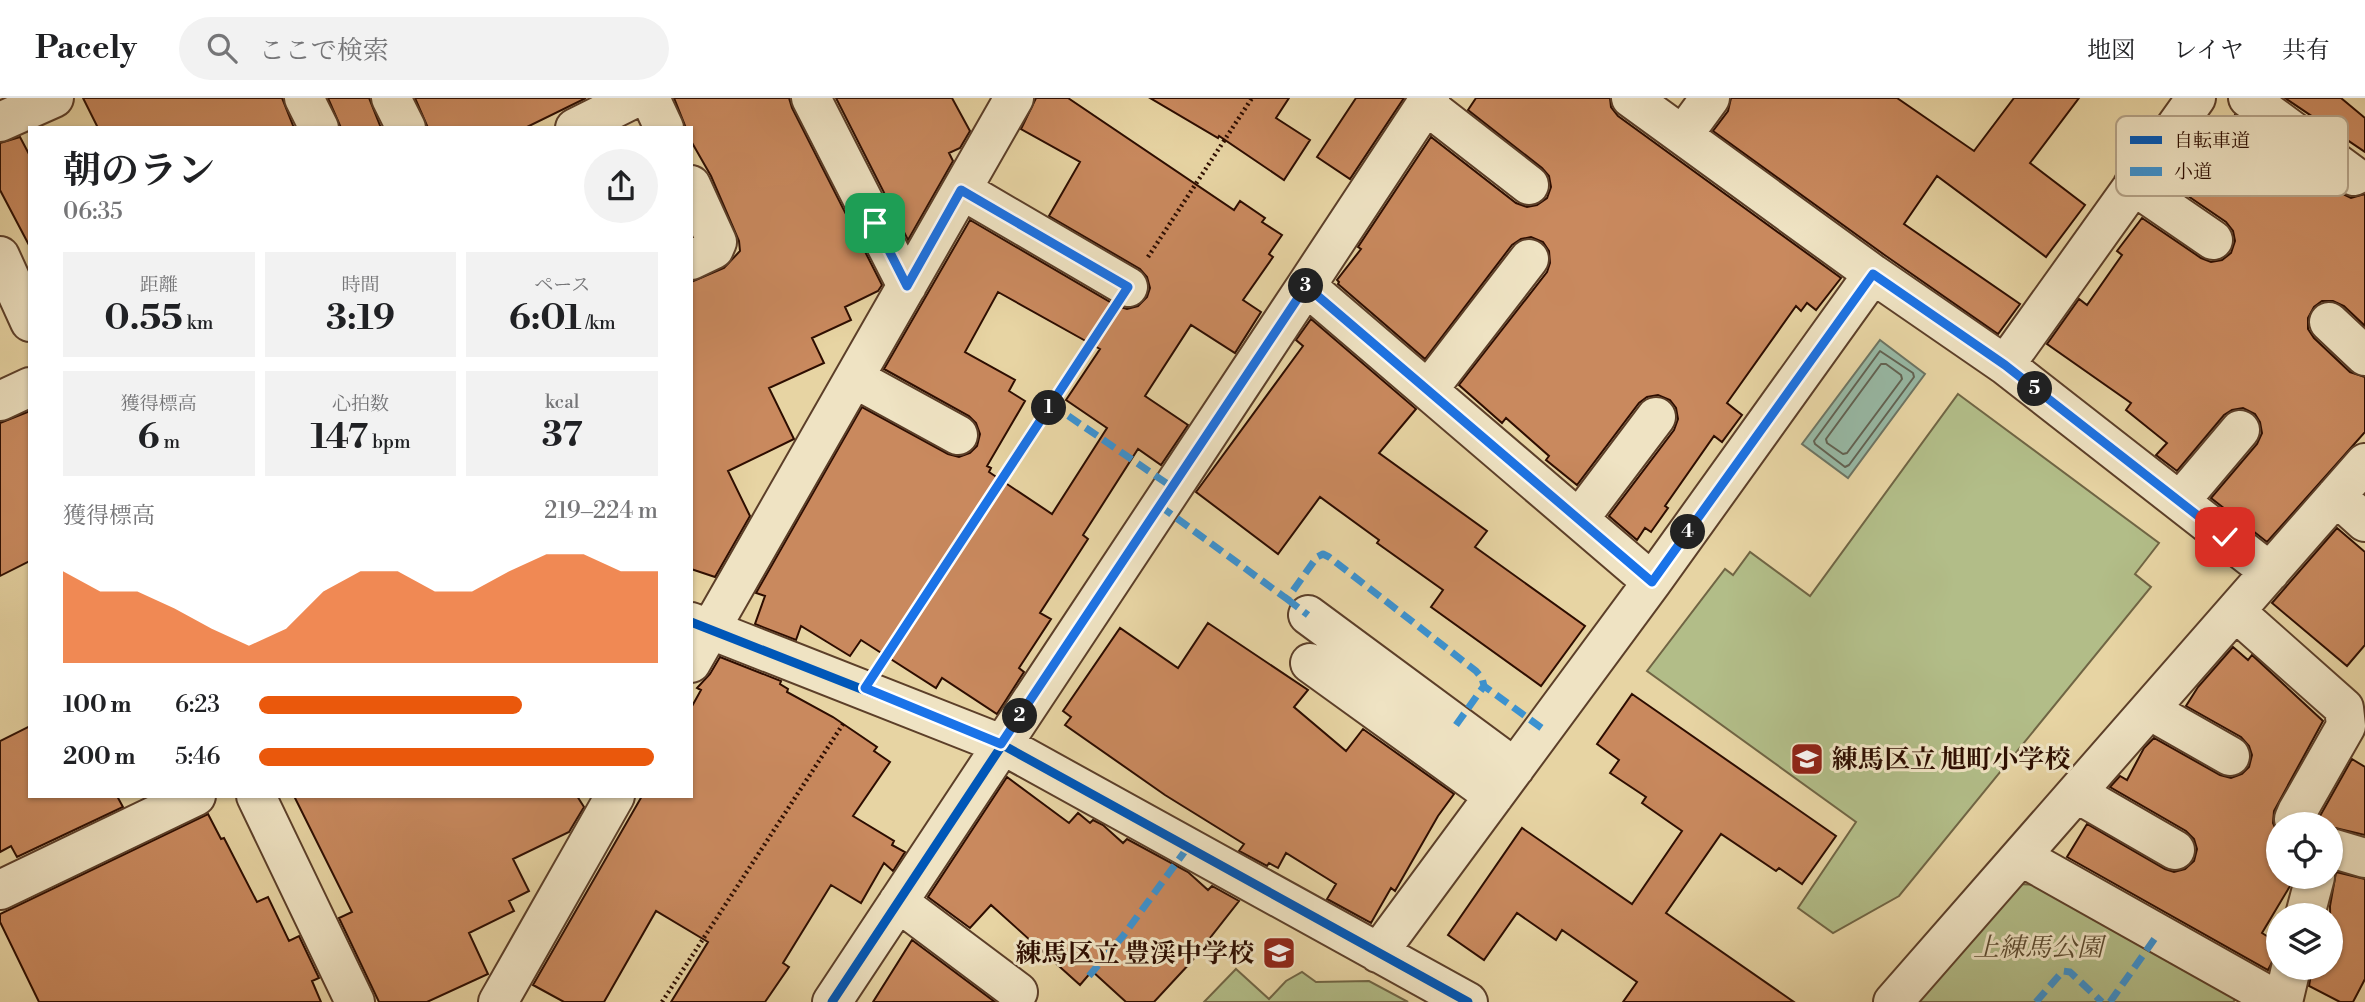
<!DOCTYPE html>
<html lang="ja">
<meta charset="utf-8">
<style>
body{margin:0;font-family:"Libre Bodoni","Noto Serif JP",serif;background:#f2f2f2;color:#202124;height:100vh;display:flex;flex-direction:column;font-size:26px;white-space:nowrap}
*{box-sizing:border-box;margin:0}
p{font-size:23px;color:#757577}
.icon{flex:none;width:38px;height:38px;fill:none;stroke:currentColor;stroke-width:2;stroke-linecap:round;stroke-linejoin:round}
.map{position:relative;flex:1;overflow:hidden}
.side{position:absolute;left:28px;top:28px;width:665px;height:672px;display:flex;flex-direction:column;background:#fff;border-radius:0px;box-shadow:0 2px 5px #0004}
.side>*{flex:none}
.tools{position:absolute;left:2266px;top:714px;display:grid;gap:14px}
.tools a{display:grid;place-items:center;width:77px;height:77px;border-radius:50%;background:#fff;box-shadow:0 2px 5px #0004;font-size:35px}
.pin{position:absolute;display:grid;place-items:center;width:60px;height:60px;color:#fff;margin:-30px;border-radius:14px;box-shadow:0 4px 10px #0006}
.km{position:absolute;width:35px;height:35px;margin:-18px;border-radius:50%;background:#222;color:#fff;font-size:19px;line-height:35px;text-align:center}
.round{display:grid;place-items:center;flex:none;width:74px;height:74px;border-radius:37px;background:#f2f2f2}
.overview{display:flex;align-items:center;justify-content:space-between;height:119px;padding:0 35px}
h1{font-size:38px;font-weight:700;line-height:52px}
.metrics{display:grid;grid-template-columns:repeat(3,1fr);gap:10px;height:119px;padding:7px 35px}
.metrics div{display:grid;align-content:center;border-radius:0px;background:#f2f2f2;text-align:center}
.metrics b{font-size:35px;font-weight:700}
.metrics small{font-size:19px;font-weight:400}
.metrics p{font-size:19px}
.chart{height:196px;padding:14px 35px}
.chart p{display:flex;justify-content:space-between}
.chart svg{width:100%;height:126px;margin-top:7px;fill:#ea580c;opacity:.7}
ul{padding:0 35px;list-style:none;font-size:23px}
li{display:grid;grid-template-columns:112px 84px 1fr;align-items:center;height:52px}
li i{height:18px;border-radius:9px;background:#ea580c}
header{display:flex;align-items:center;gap:42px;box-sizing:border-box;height:98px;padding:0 35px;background:#fff;border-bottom:2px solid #e0e0e0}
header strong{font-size:33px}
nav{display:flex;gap:38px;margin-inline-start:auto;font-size:24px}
.search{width:490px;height:63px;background:#f2f2f2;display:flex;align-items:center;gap:18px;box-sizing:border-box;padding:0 24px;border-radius:38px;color:#757577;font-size:26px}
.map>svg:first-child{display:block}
.green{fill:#b2bd88;stroke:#706544;stroke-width:2}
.water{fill:#97b8a4;stroke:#6d7462;stroke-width:2}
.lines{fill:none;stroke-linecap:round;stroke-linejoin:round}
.shore{stroke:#626252;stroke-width:2}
.building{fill:#c9895e;stroke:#2d0d00;stroke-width:2;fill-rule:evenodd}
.minor-casing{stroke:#5c3f29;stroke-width:42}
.path{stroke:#2d0d00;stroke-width:4.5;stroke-dasharray:2 3.5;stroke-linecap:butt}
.minor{stroke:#efe3c3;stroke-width:38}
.quiet{stroke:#3c92d0;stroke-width:7;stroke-dasharray:14 7;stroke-linecap:butt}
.cycleway-casing{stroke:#efe3c3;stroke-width:13}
.cycleway{stroke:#0057b8;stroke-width:9}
.route-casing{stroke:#fff;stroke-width:14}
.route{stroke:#1a73e8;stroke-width:9}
.labels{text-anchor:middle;stroke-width:6;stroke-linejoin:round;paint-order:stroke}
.poi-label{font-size:26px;font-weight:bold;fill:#2d0d00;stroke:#efe3c3;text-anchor:start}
.park-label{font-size:26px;font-style:italic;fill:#5c4b30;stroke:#efe3c3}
.key{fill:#efe3c3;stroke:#b5a388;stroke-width:2}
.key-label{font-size:19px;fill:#2d0d00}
</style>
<header>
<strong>Pacely</strong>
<div class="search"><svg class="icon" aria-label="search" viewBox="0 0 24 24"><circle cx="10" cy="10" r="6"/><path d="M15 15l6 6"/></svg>ここで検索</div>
<nav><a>地図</a><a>レイヤ</a><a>共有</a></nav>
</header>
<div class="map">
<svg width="2365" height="904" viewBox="0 0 2365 904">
<rect width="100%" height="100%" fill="#e7d4a3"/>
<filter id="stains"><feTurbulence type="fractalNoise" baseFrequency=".00286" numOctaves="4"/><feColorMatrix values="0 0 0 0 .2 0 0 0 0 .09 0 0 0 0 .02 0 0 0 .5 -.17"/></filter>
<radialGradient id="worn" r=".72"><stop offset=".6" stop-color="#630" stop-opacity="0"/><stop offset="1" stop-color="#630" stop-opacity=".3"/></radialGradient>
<path class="green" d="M1958 296 2159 445 2135 476 2151 489 1899 798 1833 835 1798 810 1856 724 1647 573 1725 471 1733 477 1750 454 1810 498Z
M2018 786 2039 787 2237 900 2233 904H1917Z
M1236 871 1269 901 1286 883 1302 874 1316 884 1369 883 1408 904H1204Z"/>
<path class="water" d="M1880 242 1925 276 1848 380 1802 346Z"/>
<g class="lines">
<path class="shore" d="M1880 253 1913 275 1914 279 1849 367 1845 369 1815 346 1814 343Z
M1881 266H1886L1901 277 1902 281 1847 355 1843 356 1827 345 1826 341Z"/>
</g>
<path class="building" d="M83 0H282L294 30H98Z
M328 0H369L381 30H341Z
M415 0H586L525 30H428Z
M674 0H789L792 10 882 187 878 193 845 209 851 222 812 240 824 265 769 290 794 341 728 373 750 418 715 479 691 471V184L724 170 740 153 739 143 711 78 691 43V30H686Z
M836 0H952L970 33 960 50 949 55 953 63 908 142Z
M1036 0H1068L1234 112 1240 103 1265 120 1262 124 1282 137 1269 156 1273 159 1243 202 1261 214 1235 255 1191 227 1145 298 1188 327 1161 367 1138 351 1083 437 1088 441 1040 515 1051 521 1019 570 1024 574 997 616 942 580 936 590 861 542 850 558 801 528 796 542 755 526 765 498 756 495 862 309 948 356 959 359 970 355 977 348 980 336 976 325 969 318 884 271 970 122 1117 208 1127 211 1138 208 1147 199 1150 190 1147 179 1140 171 1049 118 1080 64 1021 31ZM998 194 1100 251 1066 302 1107 330 1052 416 989 374 991 370 987 368 1025 303 1009 293 1015 282 965 254Z
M1150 0H1289L1276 20 1310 42 1284 82 1219 38 1218 40Z
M1356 0H1404L1350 81 1317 59Z
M1476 0H1610L1611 9 1618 18 1841 180 1816 212 1807 205 1801 213 1796 208 1727 305 1742 317 1722 344 1714 338 1665 408 1668 410 1651 434 1645 430 1637 442 1609 418 1674 332 1678 321 1676 310 1670 302 1658 297 1647 299 1639 305 1577 387 1546 362 1549 358 1506 320 1502 325 1459 287 1547 174 1550 165 1549 153 1543 144 1531 139 1521 141 1512 147 1425 261 1338 186 1339 184 1337 182 1361 151 1358 149 1431 39 1516 105 1527 109 1537 107 1547 100 1551 89 1549 78 1542 70 1468 12Z
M1731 0H1897L1974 53 2014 0H2079L2030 65 2085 107 2046 159 1937 78 1904 126 2020 206 1998 236 1886 158 1713 33 1728 13Z
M2285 0H2341L2365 20V54Z
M2235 17 2296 63 2293 67 2334 97 2337 93 2351 100 2365 96V228L2344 208 2333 203H2322L2314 209 2308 220V231L2314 240 2350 274 2365 279V334L2267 444 2211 400 2257 346 2262 335 2260 324 2255 316 2243 310 2232 312 2224 317 2177 373 2156 357 2167 345 2126 312 2131 305 2047 246 2079 201 2087 207 2122 157 2117 153 2142 120 2201 160 2211 164 2222 162 2231 155 2235 143 2233 133 2226 124 2166 83 2180 60 2197 71Z
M20 39 30 58V149L0 92V45Z
M1311 221 1416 311 1379 355 1487 433 1475 449 1585 528 1541 588 1431 509 1443 492 1377 445 1379 442 1320 399 1278 456 1196 394 1303 248 1296 242Z
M30 313V463L0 478V325Z
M2337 430 2365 454V547L2347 568 2272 505Z
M1208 525 1308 592 1294 609 1346 653 1363 631 1454 696 1438 718 1395 793 1391 790 1371 825 1327 801 1336 786 1286 755 1278 770 1269 765 1267 768 1239 753 1244 746 1165 697 1065 627 1071 619 1063 613 1120 530 1178 570Z
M2233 549 2248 562 2252 557 2323 623 2274 713 2273 725 2278 736V779H2292L2290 788 2262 835 2278 845V853L2268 872 2067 759 2087 726 2165 771 2174 774 2185 771 2194 763 2197 751 2194 741 2186 733 2110 689 2120 678 2127 682 2144 650 2154 640 2220 677 2231 680 2242 676 2249 669 2252 657 2249 648 2241 639 2186 608 2198 589Z
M720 559 781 583 780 586 788 591 787 594 833 619 877 649 874 653 890 664 853 718 894 743 892 747 905 754 893 773 884 765 861 805 831 787 783 865 789 869 765 904H671L708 844 656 813 604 904H564L533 887 642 698H691V610L701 592 697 590 710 576Z
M1632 596 1836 738 1802 786 1779 770 1776 773 1721 736 1666 815 1794 904H1623L1637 884 1562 832 1556 842 1517 815 1484 862 1448 837 1522 730 1632 806 1682 733 1642 705 1646 699 1610 675 1619 662 1597 646Z
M30 628V698H117L123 709 17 759 11 748 0 754V643Z
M2352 661 2365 669V737L2331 729V726H2321L2320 718Z
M1007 679 1069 725 1078 715 1090 725 1093 722 1103 727 1123 745 1127 741 1188 774 1208 792 1212 788 1239 803 1191 864 1154 904H1126L1092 873 1080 887 991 807 970 830 928 799Z
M294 698H577L584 709 569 734 513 761 529 793 509 803 514 813 469 835 488 876 427 904H379L339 820 352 814Z
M208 716 221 741 224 740 257 804 268 799 289 843 299 838 319 880 312 883 321 904H39L0 824V816Z
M2336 774 2365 781V881L2353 904H2340L2309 888 2312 870H2331L2330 808Z
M912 842 995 904H873Z"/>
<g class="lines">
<defs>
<path id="minor" d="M304 0 319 30
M391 0 406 30
M650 0 664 30
M811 0 907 188
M1631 0 1873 176 2005 267 2270 474
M2248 0 2354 78
M1426 7 1529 87
M0 24 54 0
M575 30 635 0
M1683 37 1710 0
M691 87 717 144 714 151 691 162
M2133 87 2213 142
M962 92 1128 189
M0 158 30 224
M1306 188 1430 0
M2329 224 2365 258
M2005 267 2196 0
M854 280 958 337
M1428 292 1529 161
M0 303 30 289
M2336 398 2365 424
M2180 403 2240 332
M1579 421 1656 319
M2237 515 2344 610 2346 628 2297 714 2294 721 2300 726
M1308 517 1515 670
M691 524 1001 646 1468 904
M691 565 1014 0
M1310 565 1494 698
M2151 613 2230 658
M2078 696 2175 752
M256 698 355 904
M2331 750 2365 760
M2022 759 2280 904
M0 792 196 698
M898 804 1018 894
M2305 817 2315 779
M1378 855 1652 484 1873 176
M498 904 615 698
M832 904 1306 188 1652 484
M1893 904 2365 365
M2283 904 2291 870"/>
</defs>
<use href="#minor" class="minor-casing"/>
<path class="path" d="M1148 159 1252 0
M882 562 1108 219
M662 904 845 623"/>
<use href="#minor" class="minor"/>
<path class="quiet" d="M1051 306 1172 389
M1160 408 1287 501 1317 459 1323 456 1329 459 1476 573 1482 580 1484 588 1543 631
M1287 501 1308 517
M1456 627 1484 588
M1089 878 1123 838 1188 749
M2036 904 2063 873 2070 874 2102 904
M2110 904 2158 836"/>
<defs>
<path id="cycleway" d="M691 524 1001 646 1468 904
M832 904 1306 188 1652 484"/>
</defs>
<use href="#cycleway" class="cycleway-casing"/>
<use href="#cycleway" class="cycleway"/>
</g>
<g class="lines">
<defs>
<path id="route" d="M875 125 907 188 961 92 1128 189 865 590 1001 646 1306 188 1652 484 1873 176 2005 267 2225 439"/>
</defs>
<use href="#route" class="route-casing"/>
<use href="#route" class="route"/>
</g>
<defs>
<symbol id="school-square" viewBox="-11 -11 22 22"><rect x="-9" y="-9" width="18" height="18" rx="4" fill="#8f2418" stroke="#efe3c3"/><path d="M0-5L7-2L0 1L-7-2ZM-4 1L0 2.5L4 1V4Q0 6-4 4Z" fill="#fff"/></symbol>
</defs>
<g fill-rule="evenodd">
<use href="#school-square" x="1788" y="642" width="38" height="38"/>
<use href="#school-square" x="1260" y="836" width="38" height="38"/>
</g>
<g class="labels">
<g class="poi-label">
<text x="1832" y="670">練馬区立 旭町小学校</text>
<text x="1254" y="864" text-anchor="end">練馬区立 豊渓中学校</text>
</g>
<g class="park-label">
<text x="2038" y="858">上練馬公園</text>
</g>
</g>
<rect x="2116" y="18" width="232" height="80" rx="10" class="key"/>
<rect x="2130" y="38" width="32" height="8" fill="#0057b8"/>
<rect x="2130" y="69" width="32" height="9" fill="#3c92d0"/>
<g class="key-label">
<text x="2174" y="49">自転車道</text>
<text x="2174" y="80">小道</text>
</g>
<rect width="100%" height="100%" filter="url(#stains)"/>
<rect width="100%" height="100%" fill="url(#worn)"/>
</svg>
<div class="tools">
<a><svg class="icon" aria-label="locate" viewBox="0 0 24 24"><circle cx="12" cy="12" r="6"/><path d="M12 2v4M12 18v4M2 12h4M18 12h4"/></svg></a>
<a><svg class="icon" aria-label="layers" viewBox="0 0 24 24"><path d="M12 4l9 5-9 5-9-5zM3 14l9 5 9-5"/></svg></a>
</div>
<div class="pin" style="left:875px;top:125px;background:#1e9e55"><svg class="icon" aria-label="arrive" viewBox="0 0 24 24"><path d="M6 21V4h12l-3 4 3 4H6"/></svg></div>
<div class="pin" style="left:2225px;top:439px;background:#d93025"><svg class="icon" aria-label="check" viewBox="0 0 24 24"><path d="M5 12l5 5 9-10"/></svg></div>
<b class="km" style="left:1049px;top:310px">1</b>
<b class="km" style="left:1020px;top:618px">2</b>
<b class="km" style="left:1306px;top:188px">3</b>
<b class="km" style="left:1688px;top:434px">4</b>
<b class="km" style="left:2035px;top:291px">5</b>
<section class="side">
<div class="overview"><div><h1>朝のラン</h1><p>06:35</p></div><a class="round"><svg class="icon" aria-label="share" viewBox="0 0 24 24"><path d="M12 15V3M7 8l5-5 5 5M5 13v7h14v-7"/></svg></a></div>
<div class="metrics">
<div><p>距離</p><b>0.55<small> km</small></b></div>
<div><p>時間</p><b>3:19</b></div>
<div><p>ペース</p><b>6:01<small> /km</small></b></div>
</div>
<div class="metrics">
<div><p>獲得標高</p><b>6<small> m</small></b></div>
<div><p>心拍数</p><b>147<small> bpm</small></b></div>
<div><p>kcal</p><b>37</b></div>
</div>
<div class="chart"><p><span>獲得標高</span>219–224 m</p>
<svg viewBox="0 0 160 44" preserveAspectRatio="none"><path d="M0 44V12L10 19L20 19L30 25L40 32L50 38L60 32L70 19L80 12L90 12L100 19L110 19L120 12L130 6L140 6L150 12L160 12V44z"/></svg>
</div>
<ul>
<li><b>100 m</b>6:23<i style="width:66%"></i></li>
<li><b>200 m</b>5:46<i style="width:99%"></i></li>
</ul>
</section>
</div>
